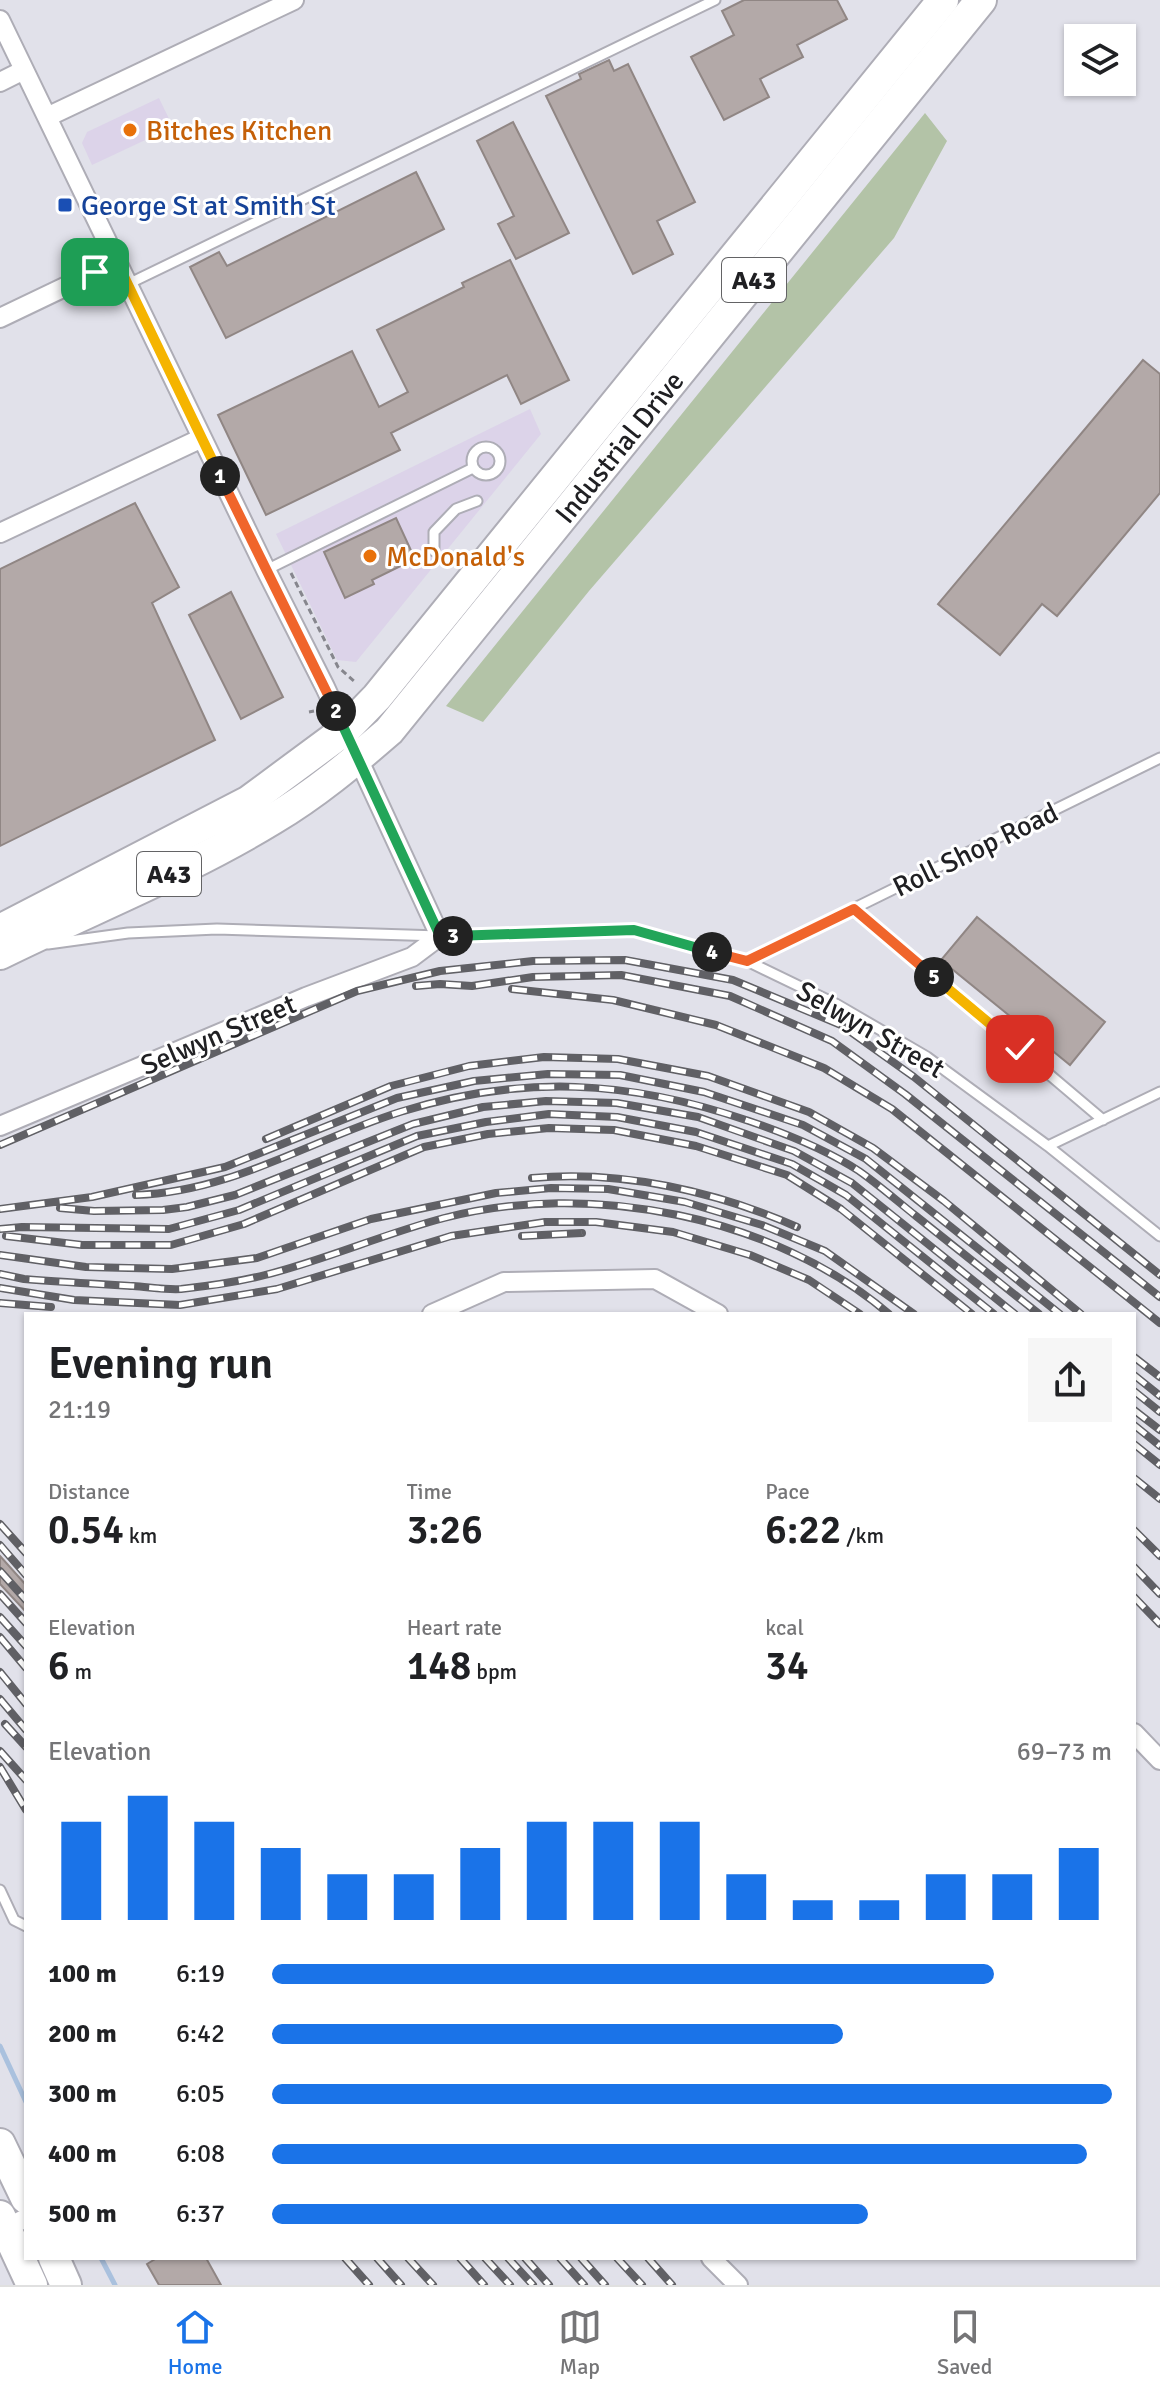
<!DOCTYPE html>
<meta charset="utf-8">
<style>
body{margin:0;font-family:Signika,sans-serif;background:#f6f6f6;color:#202124;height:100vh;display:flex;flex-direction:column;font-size:30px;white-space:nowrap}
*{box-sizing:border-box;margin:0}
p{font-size:26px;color:#757577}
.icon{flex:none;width:44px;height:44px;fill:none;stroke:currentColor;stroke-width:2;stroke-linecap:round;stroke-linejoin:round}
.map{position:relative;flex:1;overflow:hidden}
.side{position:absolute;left:24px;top:1312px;width:1112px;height:948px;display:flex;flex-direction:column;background:#fff;border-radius:0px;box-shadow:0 2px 6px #0004}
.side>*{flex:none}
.tools{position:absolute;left:1064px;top:24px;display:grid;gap:16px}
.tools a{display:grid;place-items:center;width:72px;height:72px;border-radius:0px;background:#fff;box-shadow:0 2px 6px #0004;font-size:40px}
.pin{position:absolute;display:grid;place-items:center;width:68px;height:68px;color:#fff;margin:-34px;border-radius:16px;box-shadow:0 4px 12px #0006}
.km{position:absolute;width:40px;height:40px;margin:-20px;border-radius:50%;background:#222;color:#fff;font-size:22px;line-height:40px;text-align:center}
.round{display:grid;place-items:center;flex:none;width:84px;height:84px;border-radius:0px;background:#f6f6f6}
.head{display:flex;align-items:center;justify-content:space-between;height:136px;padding:0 24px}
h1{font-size:44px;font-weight:600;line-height:60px}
.figures{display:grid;grid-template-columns:repeat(3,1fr);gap:12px;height:136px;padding:8px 24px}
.figures div{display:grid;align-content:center}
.figures b{font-size:40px;font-weight:600}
.figures small{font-size:22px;font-weight:400}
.figures p{font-size:22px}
.chart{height:224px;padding:16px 24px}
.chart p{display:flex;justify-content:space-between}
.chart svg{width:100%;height:144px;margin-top:8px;stroke:#1a73e8;stroke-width:6}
ul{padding:0 24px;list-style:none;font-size:26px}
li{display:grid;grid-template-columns:128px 96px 1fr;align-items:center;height:60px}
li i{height:20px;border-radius:10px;background:#1a73e8}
.tabs{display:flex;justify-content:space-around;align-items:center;height:112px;border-top:2px solid #e0e0e0;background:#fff;font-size:22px;color:#757577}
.tabs a{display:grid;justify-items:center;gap:4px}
.tabs .on{color:#1a73e8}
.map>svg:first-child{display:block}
.commercial{fill:#dcd3e9}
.green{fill:#b3c3a7}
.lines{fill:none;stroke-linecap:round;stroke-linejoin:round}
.stream{stroke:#aac1de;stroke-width:5}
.building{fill:#b3a9a8;stroke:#908684;stroke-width:2}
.service-casing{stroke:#aeadb6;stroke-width:13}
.minor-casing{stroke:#aeadb6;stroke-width:22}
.trunk-casing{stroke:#aeadb6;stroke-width:34}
.path{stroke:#86868d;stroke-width:3;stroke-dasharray:6 4;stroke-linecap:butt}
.service{stroke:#fff;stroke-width:9}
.minor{stroke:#fff;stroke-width:18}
.trunk{stroke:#fff;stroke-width:30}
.rail-casing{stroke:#606065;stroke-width:8}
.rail{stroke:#fff;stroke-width:5;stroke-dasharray:15;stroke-linecap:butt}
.split-1-casing{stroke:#fff;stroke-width:16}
.split-2-casing{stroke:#fff;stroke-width:16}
.split-3-casing{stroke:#fff;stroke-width:16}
.split-4-casing{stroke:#fff;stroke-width:16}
.split-5-casing{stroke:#fff;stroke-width:16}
.split-6-casing{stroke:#fff;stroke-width:16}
.split-1{stroke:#f5b400;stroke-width:10}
.split-2{stroke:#f0652b;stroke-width:10}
.split-3{stroke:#22a559;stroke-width:10}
.split-4{stroke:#22a559;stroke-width:10}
.split-5{stroke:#f0652b;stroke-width:10}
.split-6{stroke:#f5b400;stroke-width:10}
.food-dot{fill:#e8710a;stroke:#fff;stroke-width:3}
.transit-dot{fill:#1a4fb4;stroke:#fff;stroke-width:3}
.labels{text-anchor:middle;stroke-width:6;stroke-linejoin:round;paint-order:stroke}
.shield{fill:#fff;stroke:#636365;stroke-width:2}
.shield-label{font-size:26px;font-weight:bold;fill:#202023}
.food-label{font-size:28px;fill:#c56008;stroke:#fff;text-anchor:start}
.transit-label{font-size:28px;fill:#164399;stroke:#fff;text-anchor:start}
.street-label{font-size:28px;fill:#202023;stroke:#fff}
</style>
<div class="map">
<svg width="1160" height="2285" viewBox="0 0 1160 2285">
<rect width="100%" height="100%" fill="#e1e1ea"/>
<path class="commercial" d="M159 98 173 127 92 165 82 143 87 132Z
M530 409 541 434 356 662 337 660 276 534Z"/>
<path class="green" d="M925 113 947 141 894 238 589 591 483 722 446 706Z"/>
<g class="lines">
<path class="stream" d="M0 2046 26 2102
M101 2258 115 2285"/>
</g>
<path class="building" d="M744 0H837L847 19 797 45 803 57 760 79 769 97 724 120 691 57 734 35 722 11Z
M609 60 614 71 628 64 695 202 657 221 673 254 633 274 546 96 581 79 579 74Z
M513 122 569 233 516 259 498 224 514 216 477 141Z
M416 172 444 229 226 338 190 267 219 252 227 266Z
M510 260 569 380 521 404 507 375 391 433 400 450 266 515 218 415 352 351 379 407 408 392 377 330 464 287 462 283Z
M1143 360 1160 374V493L1057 616 1042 604 1000 655 938 604Z
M135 503 179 587 152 603 215 740 0 846V569Z
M396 518 415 559 372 580 374 584 345 598 324 552Z
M231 592 283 697 241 719 189 615Z
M977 917 1105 1022 1070 1065 941 960Z
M0 1556 26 1585V1612L0 1584Z
M157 2258H206L221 2285H159L147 2264Z"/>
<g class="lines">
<defs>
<path id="service" d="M128 284 715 0
M472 461a14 14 0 1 1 28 0a14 14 0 1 1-28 0Z
M434 551V532L456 509 477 501
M266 570 473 468
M854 909 1103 1120
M48 944 128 933 217 929 440 936 634 930 747 961 836 1004 927 1057 1048 1146 1160 1236
M747 961 1160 758
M1048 1146 1160 1092
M0 1890 14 1920 26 1926"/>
<path id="minor" d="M0 20 266 570 325 687 440 936 412 957 306 997 0 1126
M0 82 24 70
M47 117 294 0
M0 318 117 262
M0 533 202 438
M432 1314 504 1282 655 1279 718 1314
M1134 1733 1160 1760
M6 2228 26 2218
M711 2258 738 2285"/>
<g id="trunk">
<path d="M0 930 249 801 345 730 377 697 943 0"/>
<path id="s1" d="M0 954C91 909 186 872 273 819 315 794 352 763 389 731L981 0"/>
<path d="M0 2144 26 2198"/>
<path d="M0 2216 32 2285"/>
<path d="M54 2258 66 2285"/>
</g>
</defs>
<use href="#service" class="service-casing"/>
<use href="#minor" class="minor-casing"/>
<use href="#trunk" class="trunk-casing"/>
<path class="path" d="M291 573 338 667 354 681
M309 712 314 711"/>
<use href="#service" class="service"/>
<use href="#minor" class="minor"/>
<use href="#trunk" class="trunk"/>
<defs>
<path id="rail" d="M416 986 440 984 472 986 533 977 621 975 730 996 832 1041 905 1094 1160 1297
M512 989 613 1000 716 1025 824 1068 892 1109 1160 1323
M266 1139 391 1086 469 1066 544 1057 618 1059 708 1076 809 1112 873 1148 944 1201 1081 1314
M0 1145 357 991 440 971 533 961 625 960 733 980 841 1025 914 1077 1160 1275
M532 1178C622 1170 715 1191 797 1227
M136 1195C231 1192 311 1140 400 1112 522 1074 629 1080 749 1121 787 1134 825 1149 859 1171 879 1185 897 1201 916 1216 957 1249 998 1281 1039 1314
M60 1208 94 1211 163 1210 187 1207 235 1195 413 1124 483 1107 546 1101 617 1103 698 1117 794 1151 852 1183 1015 1314
M0 1209 92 1197 225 1167 397 1098 474 1081 548 1074 620 1075 704 1092 803 1125 866 1159 1060 1314
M0 1229 22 1227 169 1229 239 1210 417 1136 486 1122 549 1114 617 1117 696 1132 792 1164 846 1195 994 1314
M6 1236 82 1245H171L244 1224 424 1147 488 1134 549 1128 614 1130 696 1146 787 1175 841 1209 972 1314
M522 1236 582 1233
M0 1255 86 1267 172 1269 257 1258 371 1219 496 1193 551 1188 608 1189 685 1202 762 1225 825 1251 914 1314
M0 1274 24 1279C60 1282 97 1284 133 1286 149 1287 166 1290 181 1289 209 1286 238 1282 265 1275 325 1260 383 1234 444 1218 588 1180 775 1216 889 1314
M0 1288 74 1300 180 1305 277 1289 451 1236 545 1222H596L673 1232 750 1255 809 1280 860 1314
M0 1303 51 1307
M1134 1357 1160 1377
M1134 1375 1160 1396
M1134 1391 1160 1412
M1134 1410 1160 1430
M1134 1425 1160 1446
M1134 1444 1160 1465
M1134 1478 1160 1499
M0 1524 26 1553
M1134 1530 1160 1556
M0 1545 26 1575
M1134 1567 1160 1594
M0 1571 26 1600
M0 1594 26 1623
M1134 1597 1160 1624
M0 1617 26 1646
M0 1637 26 1668
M0 1672 26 1704
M0 1699 26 1730
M5 1724 26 1747
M0 1751 26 1780
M0 1767 26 1810
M345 2258 369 2285
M377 2258 401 2285
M408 2258 433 2285
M460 2258 484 2285
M485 2258 510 2285
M508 2258 533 2285
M525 2258 549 2285
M560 2258 584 2285
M581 2258 605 2285
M617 2258 642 2285
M648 2258 672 2285"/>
</defs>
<use href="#rail" class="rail-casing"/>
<use href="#rail" class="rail"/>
</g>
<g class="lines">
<defs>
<path id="split-1" d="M95 272 117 262 220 476"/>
<path id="split-2" d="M220 476 336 711"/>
<path id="split-3" d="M336 711 440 936H453"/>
<path id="split-4" d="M453 936 634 930 712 952"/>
<path id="split-5" d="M712 952 747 961 854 909 934 977"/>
<path id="split-6" d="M934 977 1020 1049"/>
</defs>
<use href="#split-1" class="split-1-casing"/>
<use href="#split-2" class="split-2-casing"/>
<use href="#split-3" class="split-3-casing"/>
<use href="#split-4" class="split-4-casing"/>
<use href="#split-5" class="split-5-casing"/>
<use href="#split-6" class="split-6-casing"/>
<use href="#split-1" class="split-1"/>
<use href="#split-2" class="split-2"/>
<use href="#split-3" class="split-3"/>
<use href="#split-4" class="split-4"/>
<use href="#split-5" class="split-5"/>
<use href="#split-6" class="split-6"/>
</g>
<g class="food-dot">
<circle cx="130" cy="130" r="8"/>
<circle cx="370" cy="556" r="8"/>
</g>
<rect class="transit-dot" x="57" y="197" width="16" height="16" rx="4"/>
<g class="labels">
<g class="shield">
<rect x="722" y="258" width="64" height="44" rx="6"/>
<rect x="137" y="852" width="64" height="44" rx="6"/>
</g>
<g class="shield-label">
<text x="754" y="289">A43</text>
<text x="169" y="883">A43</text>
</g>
<g class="food-label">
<text x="146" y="140">Bitches Kitchen</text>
<text x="386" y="566">McDonald's</text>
</g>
<g class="transit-label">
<text x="81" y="215">George St at Smith St</text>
</g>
<g class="street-label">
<text dy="10" stroke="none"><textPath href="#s1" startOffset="816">Industrial Drive</textPath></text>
<text transform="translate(975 849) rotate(-26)" y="10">Roll Shop Road</text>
<text transform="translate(871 1029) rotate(30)" y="10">Selwyn Street</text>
<text transform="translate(218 1034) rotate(-23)" y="10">Selwyn Street</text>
</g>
</g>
</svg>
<div class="tools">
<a><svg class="icon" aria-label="layers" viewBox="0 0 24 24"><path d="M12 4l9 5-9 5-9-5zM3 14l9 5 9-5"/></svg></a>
</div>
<div class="pin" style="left:95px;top:272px;background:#1e9e55"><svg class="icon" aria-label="arrive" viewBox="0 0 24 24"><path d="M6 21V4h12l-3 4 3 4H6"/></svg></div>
<div class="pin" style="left:1020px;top:1049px;background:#d93025"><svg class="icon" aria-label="check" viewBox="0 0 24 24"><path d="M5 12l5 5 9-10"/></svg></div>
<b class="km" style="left:220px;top:476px">1</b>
<b class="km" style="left:336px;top:711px">2</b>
<b class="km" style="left:453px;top:936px">3</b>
<b class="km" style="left:712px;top:952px">4</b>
<b class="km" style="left:934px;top:977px">5</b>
<section class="side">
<div class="head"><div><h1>Evening run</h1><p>21:19</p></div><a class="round"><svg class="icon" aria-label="share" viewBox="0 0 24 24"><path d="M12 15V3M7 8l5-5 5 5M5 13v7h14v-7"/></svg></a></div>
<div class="figures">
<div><p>Distance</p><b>0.54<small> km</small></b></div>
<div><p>Time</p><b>3:26</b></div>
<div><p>Pace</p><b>6:22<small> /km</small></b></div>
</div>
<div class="figures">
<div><p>Elevation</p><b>6<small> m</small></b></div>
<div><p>Heart rate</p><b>148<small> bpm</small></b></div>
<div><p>kcal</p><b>34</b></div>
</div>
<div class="chart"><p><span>Elevation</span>69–73 m</p>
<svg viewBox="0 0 160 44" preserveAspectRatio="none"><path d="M5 44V14M15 44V6M25 44V14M35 44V22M45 44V30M55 44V30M65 44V22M75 44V14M85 44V14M95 44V14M105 44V30M115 44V38M125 44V38M135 44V30M145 44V30M155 44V22"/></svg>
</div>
<ul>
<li><b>100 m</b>6:19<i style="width:86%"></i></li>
<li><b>200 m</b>6:42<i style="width:68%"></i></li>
<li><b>300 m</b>6:05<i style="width:100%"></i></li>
<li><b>400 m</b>6:08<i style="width:97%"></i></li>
<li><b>500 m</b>6:37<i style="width:71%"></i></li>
</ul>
</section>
</div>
<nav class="tabs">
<a class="on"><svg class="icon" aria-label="home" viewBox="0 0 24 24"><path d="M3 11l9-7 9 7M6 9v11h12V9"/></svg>Home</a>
<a><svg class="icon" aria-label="map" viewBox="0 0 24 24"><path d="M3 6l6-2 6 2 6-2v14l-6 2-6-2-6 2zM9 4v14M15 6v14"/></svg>Map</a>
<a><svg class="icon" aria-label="saved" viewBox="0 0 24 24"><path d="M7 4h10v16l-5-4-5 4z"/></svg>Saved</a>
</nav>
